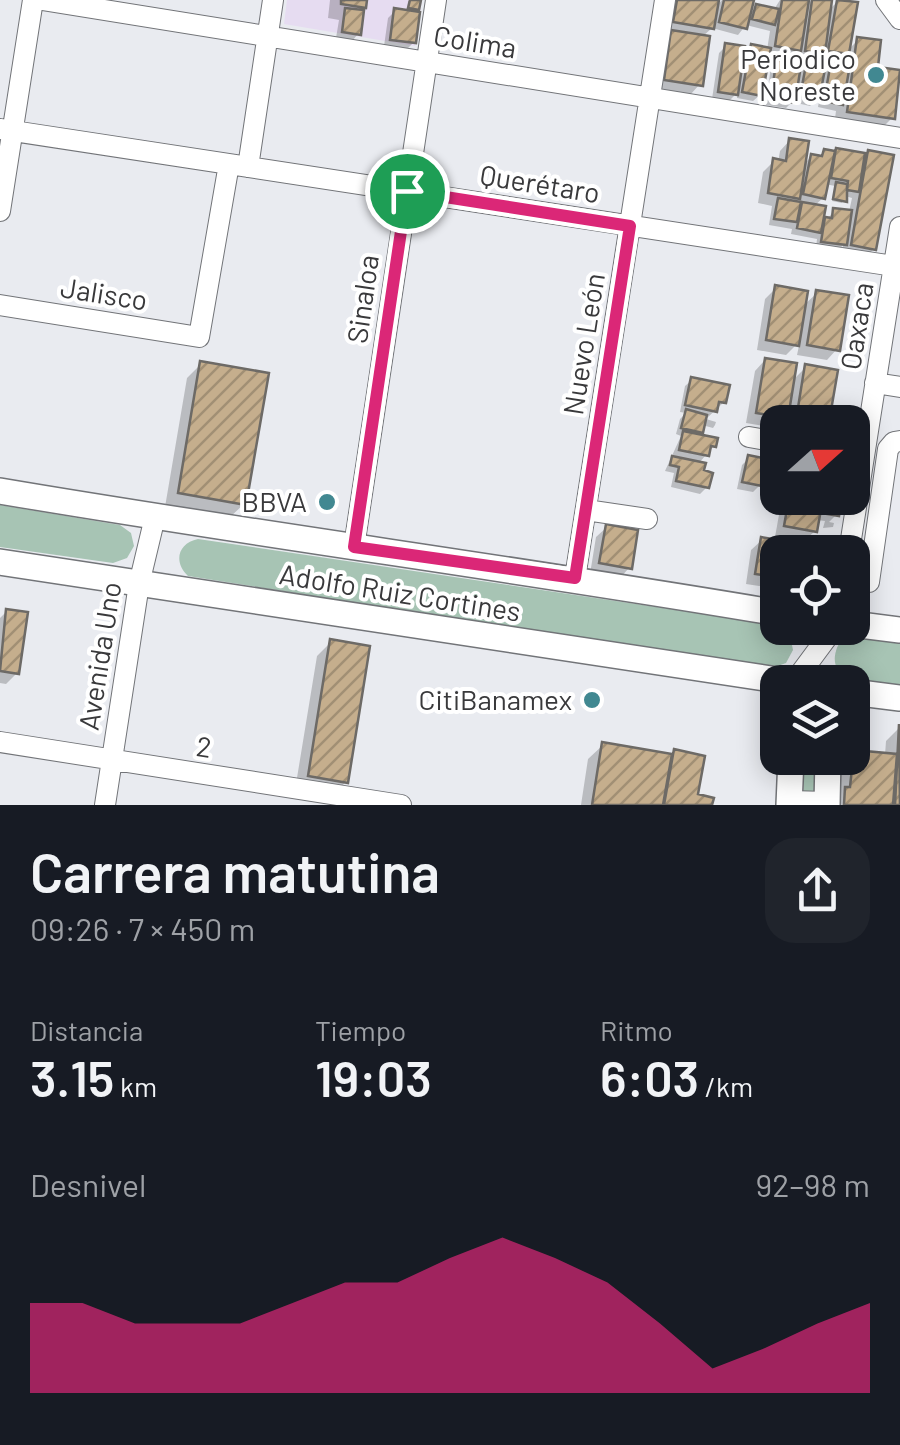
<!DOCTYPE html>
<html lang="es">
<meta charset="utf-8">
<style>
body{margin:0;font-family:Barlow,sans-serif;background:#20242c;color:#f1f3f6;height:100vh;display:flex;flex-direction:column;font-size:38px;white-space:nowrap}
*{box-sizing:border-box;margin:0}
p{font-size:32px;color:#9ea1a6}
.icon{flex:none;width:55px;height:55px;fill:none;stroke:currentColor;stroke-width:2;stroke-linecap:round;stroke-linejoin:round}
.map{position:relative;height:805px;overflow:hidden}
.side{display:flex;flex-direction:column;background:#171b24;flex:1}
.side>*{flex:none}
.needle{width:65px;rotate:69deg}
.fabs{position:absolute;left:760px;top:405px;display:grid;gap:20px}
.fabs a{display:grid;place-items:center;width:110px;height:110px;border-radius:20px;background:#171b24;box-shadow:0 5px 25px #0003;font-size:50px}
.pin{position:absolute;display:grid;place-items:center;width:85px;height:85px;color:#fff;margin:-42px;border:5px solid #fff;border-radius:50%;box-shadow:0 2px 10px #0007}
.round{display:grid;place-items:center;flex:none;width:105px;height:105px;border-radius:30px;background:#20242c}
.overview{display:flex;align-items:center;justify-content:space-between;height:170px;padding:0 30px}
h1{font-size:55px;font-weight:600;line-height:75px}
.stats{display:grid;grid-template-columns:repeat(3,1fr);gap:15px;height:170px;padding:10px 30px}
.stats div{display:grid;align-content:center}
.stats b{font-size:50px;font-weight:600}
.stats small{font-size:28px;font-weight:400}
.stats p{font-size:28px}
.chart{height:280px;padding:20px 30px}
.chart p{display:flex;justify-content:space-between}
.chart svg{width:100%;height:180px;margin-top:10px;fill:#db2777;opacity:.7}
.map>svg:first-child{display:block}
.education{fill:#e6dcf1}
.grass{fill:#a7c4b4}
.shadow{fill:#0003;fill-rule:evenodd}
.building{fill:url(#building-hatch);stroke:#6d6a66;stroke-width:2.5}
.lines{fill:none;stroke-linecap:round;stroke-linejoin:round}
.minor-casing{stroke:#727478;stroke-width:22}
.major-casing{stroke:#727478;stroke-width:28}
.minor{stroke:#fff;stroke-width:20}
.major{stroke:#fff;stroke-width:25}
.route-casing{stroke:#fff;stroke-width:20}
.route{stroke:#db2777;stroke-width:12}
.poi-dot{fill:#418891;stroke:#fff;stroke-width:4}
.labels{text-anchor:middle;stroke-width:8;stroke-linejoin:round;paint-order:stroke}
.street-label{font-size:28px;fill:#39393b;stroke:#fff}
.poi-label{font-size:28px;fill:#39393b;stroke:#fff;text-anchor:end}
</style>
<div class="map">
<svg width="900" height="805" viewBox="0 0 900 805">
<defs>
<pattern id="building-hatch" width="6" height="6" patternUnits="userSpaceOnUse" patternTransform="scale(2.5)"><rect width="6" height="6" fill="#c5ae8d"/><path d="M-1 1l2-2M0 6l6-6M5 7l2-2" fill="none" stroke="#a18f74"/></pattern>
</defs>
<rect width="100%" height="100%" fill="#e9ebf0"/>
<path class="education" d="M287 0H422L415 46 284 24Z"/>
<path class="grass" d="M0 505 120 525 131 533 134 546 127 558 113 563 0 547Z
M198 539 777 625 790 635 793 650 786 663 772 668 188 576C173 562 178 543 198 539Z
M853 634 900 640V688C879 685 826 685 836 651 838 642 845 638 853 634Z
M804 758H818L817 805H803Z"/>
<path class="shadow" d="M330 0H365L358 34 352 41 336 38 339 20 328 18Z
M418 0 412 13 414 42 407 49 384 46 388 18 395 11 407 13 408 1Z
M670 0H717L716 6 722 0H748V15L756 7 773 11 780 0H807L805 6 812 0H830L828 11 838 1 847 51 858 40 875 69 893 117 878 132 834 126 836 111 818 107 820 95 810 106 792 102 786 108 766 105 771 65 777 59 767 57 760 95 753 101 737 98V93L729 101 712 99 719 53 726 46 741 58 752 47 767 50 770 31 746 25 738 35 712 28 702 37 700 84 690 95 654 90 661 43 672 33 664 32ZM801 47 800 57 808 58 798 69 789 59Z
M790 140 803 165 812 156 818 158 825 151 862 155 861 161 869 153 874 249 863 259 842 255 843 245 838 251 816 248 817 239 791 234 792 229 769 225 772 206 758 203 763 172 774 161 778 162 780 151ZM825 184 835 186 832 201 842 203 845 196 852 198 849 212 834 210 827 220 821 219 813 207 823 198Z
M776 288 803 306 817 293 837 349 827 360 797 355 800 341 786 355 757 350 765 299Z
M765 360 792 381 806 367 835 372 827 422H788L789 414 775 428 746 423 755 371Z
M201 364 244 504 229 518 165 507 187 378Z
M692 380 724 402 706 419 716 422 715 425 713 428 702 425 700 437 714 446 698 464 707 487 700 494 671 487 674 473 665 471 681 436 676 434 680 419 686 413 680 412 685 386Z
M749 458 760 485 753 492 737 489 742 465Z
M782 498H839L836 515 829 522 834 523 833 527 823 528 825 521 817 520 815 531 804 541 775 537Z
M607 527 629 568 619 579 590 574 596 537Z
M762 540 830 551V552H778V589L746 584 751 550Z
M7 611 17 673 6 684 0 683V618Z
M331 642 346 782 331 796 295 790 317 656Z
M900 727V805H832L840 767 855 752 885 755 886 741Z
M603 745 671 756 675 752 695 796 710 805H581L588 759Z"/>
<path class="building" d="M341 0H367L366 8 341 4Z
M410 0H421L419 10 408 8Z
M677 0H719L714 29 673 22Z
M724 0H754L747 29 719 22Z
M782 0H809L801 51 775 46Z
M812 0H832L825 54 805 51Z
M837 0 858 2 849 54 828 51Z
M756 4 779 9 775 25 752 19Z
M345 8 364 10 361 35 342 32Z
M394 8 420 12 416 43 390 40Z
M671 30 710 36 703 86 664 80Z
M857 37 881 40 878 67 900 70 895 119 847 112Z
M725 43 745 46 738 95 718 92Z
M751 44 771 48 762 96 742 92Z
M777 55 802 59 795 103 771 99Z
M808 55 827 59 819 100 800 96Z
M832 56 851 59 843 105 824 101Z
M789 138 809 141 800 199 768 193 773 158 786 161Z
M836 148 865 153 859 192 847 190 848 181 831 178Z
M824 149 835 151 825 199 803 194 811 154 822 156Z
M868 150 894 155 876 250 851 245Z
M836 182 847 184V202L833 199Z
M778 198 801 202 797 222 774 219Z
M802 202 826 206 821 233 797 228Z
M833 208 852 210 847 245 821 242 825 217 832 218Z
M775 285 808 291 799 346 766 340Z
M816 290 849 295 840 351 807 345Z
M765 358 797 363 788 418 756 413Z
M200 361 269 373 246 505 178 493Z
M805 364 838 370 829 422 796 420Z
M691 377 730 385 726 403 719 402 717 412 685 405Z
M686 409 707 415 703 433 681 428Z
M683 431 718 438 716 447 711 446 709 456 679 450Z
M748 455 768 459 762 486 742 482Z
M672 456 706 463 704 470 713 473 709 488 676 481 679 467 670 465Z
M789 498H823L817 532 784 526Z
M829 498H842L839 516 827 514Z
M606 524 638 530 632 569 599 563Z
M761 537 833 549V552H778V577L755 574Z
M6 609 28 612 19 674 0 671Z
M330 639 370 646 348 783 308 776Z
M899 724 900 805H895Z
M602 742 672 754 663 805H592Z
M674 749 705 756 698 794 714 798 712 805H664Z
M854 750 897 754 893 805H844L845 787H850Z"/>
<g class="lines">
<defs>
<path id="minor" d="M42 0 900 138
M886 0 900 19
M0 129 894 266
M248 167 273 0
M0 211 33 0
M0 305 199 337 229 164
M875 383 900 387
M749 437 778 442
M586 510 647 519
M354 547 436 0
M849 552 900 227
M575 578 665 0
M869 582 888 449 894 442 900 441
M794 682 834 628
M0 742 401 805
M790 801 827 802
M105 805 139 584 155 517"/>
<path id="major" d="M0 491C259 535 519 569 778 613
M0 562 791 682
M852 624 900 630
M852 692 900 698
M789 805 791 758
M827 805 828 758"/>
</defs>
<use href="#minor" class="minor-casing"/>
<use href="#major" class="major-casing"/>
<use href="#minor" class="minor"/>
<use href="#major" class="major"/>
</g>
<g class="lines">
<defs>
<path id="route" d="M407 191 630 226 575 578 354 547Z"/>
</defs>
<use href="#route" class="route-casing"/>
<use href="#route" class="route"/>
</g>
<g class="poi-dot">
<circle cx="876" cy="75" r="10"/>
<circle cx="327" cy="502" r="10"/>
<circle cx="592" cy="700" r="10"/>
</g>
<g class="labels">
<g class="street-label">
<text transform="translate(475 42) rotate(9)" y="10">Colima</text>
<text transform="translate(540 184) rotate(9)" y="10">Querétaro</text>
<text transform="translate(104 294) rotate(9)" y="10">Jalisco</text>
<text transform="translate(363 299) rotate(-82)" y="10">Sinaloa</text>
<text transform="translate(857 326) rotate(-81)" y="10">Oaxaca</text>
<text transform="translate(584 344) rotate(-81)" y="10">Nuevo León</text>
<text transform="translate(400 593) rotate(9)" y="10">Adolfo Ruiz Cortines</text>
<text transform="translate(100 656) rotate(-81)" y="10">Avenida Uno</text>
<text transform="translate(204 747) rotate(9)" y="10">2</text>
</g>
<g class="poi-label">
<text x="856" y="69">Periodico<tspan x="856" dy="32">Noreste</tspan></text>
<text x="307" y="512">BBVA</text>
<text x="572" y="710">CitiBanamex</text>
</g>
</g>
</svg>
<div class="fabs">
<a><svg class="needle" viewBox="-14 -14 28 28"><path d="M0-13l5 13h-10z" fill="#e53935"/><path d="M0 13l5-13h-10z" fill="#9ea1a6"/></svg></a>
<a><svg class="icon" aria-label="locate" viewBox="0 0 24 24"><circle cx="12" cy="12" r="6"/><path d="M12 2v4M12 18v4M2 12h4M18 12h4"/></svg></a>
<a><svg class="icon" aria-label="layers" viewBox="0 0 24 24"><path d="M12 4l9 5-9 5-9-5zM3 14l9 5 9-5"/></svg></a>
</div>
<div class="pin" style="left:407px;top:191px;background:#1e9e55"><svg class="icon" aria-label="arrive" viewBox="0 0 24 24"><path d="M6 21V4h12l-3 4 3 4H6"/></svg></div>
</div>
<section class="side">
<div class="overview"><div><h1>Carrera matutina</h1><p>09:26 · 7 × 450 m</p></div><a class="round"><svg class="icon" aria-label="share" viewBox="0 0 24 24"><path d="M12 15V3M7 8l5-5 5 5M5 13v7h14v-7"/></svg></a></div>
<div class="stats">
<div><p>Distancia</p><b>3.15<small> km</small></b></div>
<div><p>Tiempo</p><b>19:03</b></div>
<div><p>Ritmo</p><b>6:03<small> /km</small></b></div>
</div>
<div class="chart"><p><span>Desnivel</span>92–98 m</p>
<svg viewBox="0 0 160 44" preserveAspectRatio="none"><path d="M0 44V22L10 22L20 27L30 27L40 27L50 22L60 17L70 17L80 11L90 6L100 11L110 17L120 27L130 38L140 33L150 27L160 22V44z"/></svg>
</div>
</section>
